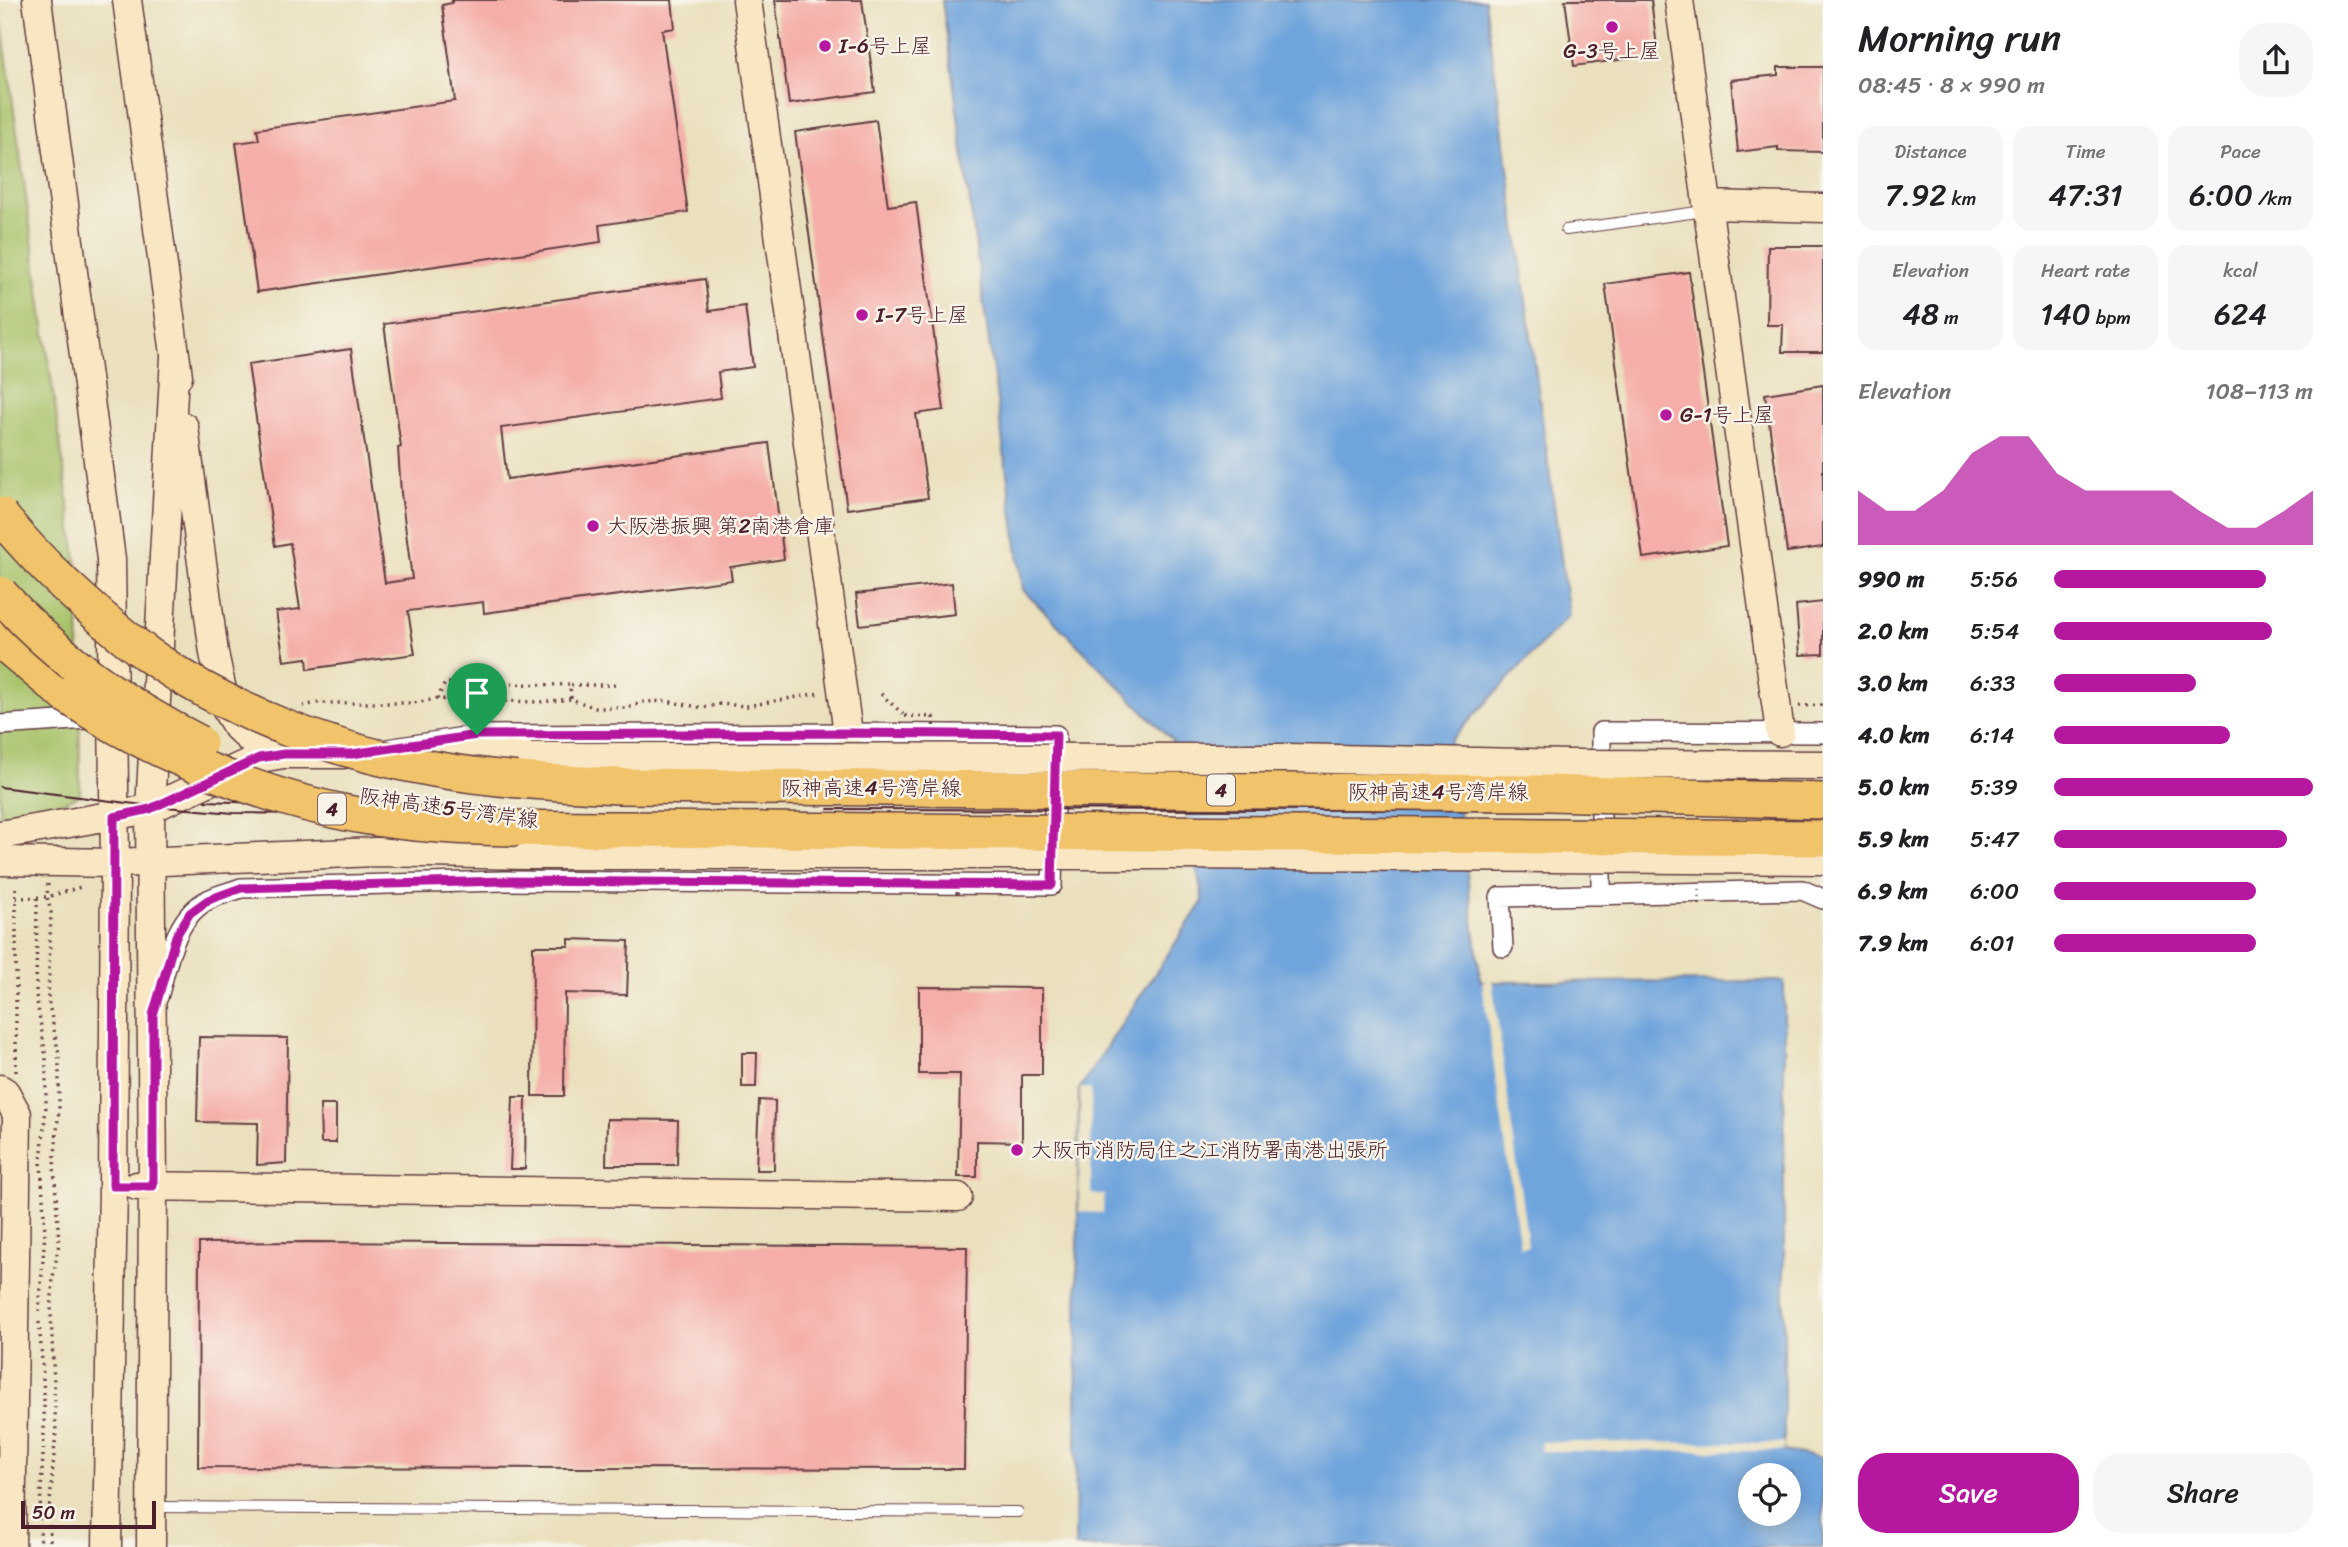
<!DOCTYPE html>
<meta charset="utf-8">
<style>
body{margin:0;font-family:Sriracha,"Klee One",sans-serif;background:#f6f6f6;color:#202124;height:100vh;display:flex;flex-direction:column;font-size:26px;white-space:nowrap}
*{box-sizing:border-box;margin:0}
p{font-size:23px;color:#757577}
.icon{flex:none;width:38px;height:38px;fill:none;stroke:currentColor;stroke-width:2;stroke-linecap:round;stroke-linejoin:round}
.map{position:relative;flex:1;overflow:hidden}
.drawer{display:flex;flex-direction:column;background:#fff;width:525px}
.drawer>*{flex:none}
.controls{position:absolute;left:1738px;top:1463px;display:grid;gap:14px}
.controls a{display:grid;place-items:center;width:63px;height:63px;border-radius:50%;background:#fff;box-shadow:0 4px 18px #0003;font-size:35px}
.scale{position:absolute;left:21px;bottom:18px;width:135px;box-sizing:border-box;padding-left:7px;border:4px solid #4a1f2b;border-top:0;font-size:19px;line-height:24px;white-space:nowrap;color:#4a1f2b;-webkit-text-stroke:5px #f7f3e8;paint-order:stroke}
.pin{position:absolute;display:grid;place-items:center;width:60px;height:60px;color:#fff;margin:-72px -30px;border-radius:50% 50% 50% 0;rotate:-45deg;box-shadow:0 0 7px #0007}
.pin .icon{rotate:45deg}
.round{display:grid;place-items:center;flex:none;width:74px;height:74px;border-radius:28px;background:#f6f6f6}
.headline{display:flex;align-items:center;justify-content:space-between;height:119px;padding:0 35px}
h1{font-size:38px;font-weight:600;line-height:52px}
.stats{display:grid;grid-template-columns:repeat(3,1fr);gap:10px;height:119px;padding:7px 35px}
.stats div{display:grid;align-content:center;border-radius:18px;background:#f6f6f6;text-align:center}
.stats b{font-size:30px;font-weight:600}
.stats small{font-size:19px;font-weight:400}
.stats p{font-size:19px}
.chart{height:196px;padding:14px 35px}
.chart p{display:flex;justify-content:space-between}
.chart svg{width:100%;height:126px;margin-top:7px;fill:#b5179e;opacity:.7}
.action{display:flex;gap:14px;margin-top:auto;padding:14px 35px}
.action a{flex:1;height:80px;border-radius:28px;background:#b5179e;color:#fff;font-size:28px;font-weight:600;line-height:80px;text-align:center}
.action a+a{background:#f6f6f6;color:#202124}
ul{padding:0 35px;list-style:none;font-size:23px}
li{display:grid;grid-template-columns:112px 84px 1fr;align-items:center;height:52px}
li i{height:18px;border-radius:9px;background:#b5179e}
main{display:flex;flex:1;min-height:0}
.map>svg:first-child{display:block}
.green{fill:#a8c36a;stroke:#79714a;stroke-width:2}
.water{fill:#6fa4dc;stroke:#5c6284;stroke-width:2;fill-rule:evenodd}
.pier{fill:#eae0bd}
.building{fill:#f5aea9}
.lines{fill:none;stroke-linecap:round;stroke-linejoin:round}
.lane-casing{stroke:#623c41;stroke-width:12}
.street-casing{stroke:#623c41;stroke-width:22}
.secondary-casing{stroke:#623c41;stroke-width:31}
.highway-casing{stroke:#623c41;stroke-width:38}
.path{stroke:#623c41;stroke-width:3.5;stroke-dasharray:2 5;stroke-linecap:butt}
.lane{stroke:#fff;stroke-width:10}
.street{stroke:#fff;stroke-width:19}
.secondary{stroke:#f9e7c3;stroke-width:28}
.highway{stroke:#f1c36a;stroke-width:35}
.tram{stroke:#4a1f2b;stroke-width:2}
.secondary-bridge-casing{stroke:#623c41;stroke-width:31;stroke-linecap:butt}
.highway-bridge-casing{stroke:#623c41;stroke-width:38;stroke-linecap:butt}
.path-bridge{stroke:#623c41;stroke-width:3.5;stroke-dasharray:2 5;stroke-linecap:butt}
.secondary-bridge{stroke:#f9e7c3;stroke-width:28}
.highway-bridge{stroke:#f1c36a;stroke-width:35}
.route-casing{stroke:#fff;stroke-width:14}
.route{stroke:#b5179e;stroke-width:9}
.poi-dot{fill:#b5179e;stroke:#f7f3e8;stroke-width:2.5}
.labels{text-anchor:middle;stroke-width:5;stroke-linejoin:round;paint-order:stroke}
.shield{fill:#f7f3e8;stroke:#7e5f64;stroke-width:2}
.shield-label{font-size:19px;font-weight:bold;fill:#4a1f2b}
.poi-label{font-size:21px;fill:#4a1f2b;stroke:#f7f3e8;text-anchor:start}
.street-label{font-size:21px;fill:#4a1f2b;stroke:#f7f3e8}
</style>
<main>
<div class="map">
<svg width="1823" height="1547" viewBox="0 0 1823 1547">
<rect width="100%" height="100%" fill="#f7f3e8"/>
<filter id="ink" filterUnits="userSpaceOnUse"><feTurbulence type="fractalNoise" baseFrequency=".0143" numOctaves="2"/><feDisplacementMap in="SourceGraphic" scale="14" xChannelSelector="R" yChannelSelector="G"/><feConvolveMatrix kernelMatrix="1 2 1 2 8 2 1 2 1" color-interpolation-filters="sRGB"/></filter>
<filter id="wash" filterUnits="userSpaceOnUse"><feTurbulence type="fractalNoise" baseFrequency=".00686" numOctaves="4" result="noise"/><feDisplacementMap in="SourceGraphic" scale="28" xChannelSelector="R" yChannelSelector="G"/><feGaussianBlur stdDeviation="1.57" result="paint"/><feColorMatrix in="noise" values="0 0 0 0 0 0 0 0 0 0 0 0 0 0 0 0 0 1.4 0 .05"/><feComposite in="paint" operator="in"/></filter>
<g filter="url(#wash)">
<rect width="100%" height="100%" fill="#eae0bd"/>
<path class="green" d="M0 10 78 572 80 795 48 809 0 816Z"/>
<path class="water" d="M942 0H1485L1569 615 1450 741 1481 982 1784 981V1451L1823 1458V1547H1075L1079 1089 1203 901 1172 740 1023 590ZM1750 1475H1788V1514H1750Z"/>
<path class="pier" d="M1492 980 1528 1246 1520 1247 1482 982Z
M1080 1088 1091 1089V1194L1104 1195 1103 1213 1079 1212Z
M1542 1442 1784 1443V1451H1541Z"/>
<g id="blocks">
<path class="building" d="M452 0H672L675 28 662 30 688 212 599 225 601 242 257 292 236 143 259 140 257 129 455 101 442 5 452 3Z
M775 0H862L875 92 789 104Z
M1565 0H1651L1658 55 1574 66Z
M1778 67H1823V152L1778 151V147L1738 152 1731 80 1778 75Z
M876 120 888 206 916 202 944 410 916 414 928 498 847 509 795 132Z
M1768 246H1823V352H1782L1783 325H1767Z
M1689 272 1727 546 1643 558 1605 284Z
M705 279 709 311 745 306 753 367 718 372 721 398 501 428 507 479 769 443 784 559 730 567 732 580 484 613 483 602 408 611 415 654 308 669 307 658 284 661 276 612 300 609 290 543 275 546 248 364 351 349 385 583 412 579 401 493 398 448 401 447 384 324Z
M1823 385V547L1787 552 1765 394Z
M952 583 955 614 860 625 856 594Z
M1823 602V654L1800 655 1796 605Z
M569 939 629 941 627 995 565 993 564 1096H532L533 946H569Z
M919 987 1042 988V1075H1022V1142L977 1141V1177H958L960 1074H919Z
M199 1037 288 1038 286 1163 257 1165 258 1123 197 1122Z
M742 1053H757L756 1087H742Z
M513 1097H526L525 1169H510Z
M759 1100 775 1101 774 1170H756Z
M320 1105H336V1143H321Z
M607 1119 678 1120 677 1165H606Z
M309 1242 967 1247 964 1469 198 1467 199 1243Z"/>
</g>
</g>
<g filter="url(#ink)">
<use href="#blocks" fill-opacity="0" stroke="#623c41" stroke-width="2"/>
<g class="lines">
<defs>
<path id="lane" d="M1566 230 1705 211
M155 1507 1018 1512"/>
<path id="street" d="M0 725 89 719
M1601 895V732L1823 733
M1503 947 1500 897 1802 890 1823 899
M158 997C168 963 174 916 210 899 220 894 231 892 241 888L504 881 1052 885 1056 735 848 733 477 735 381 750"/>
<path id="secondary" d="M37 0 111 559 115 863 113 1186 107 1547
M127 0 178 376
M747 0 848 733
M1679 0 1780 732
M1708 205 1823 208
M184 427 214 653 226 709 237 727 249 738 284 754
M426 755 531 757
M0 835 150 809 259 758 284 754H343
M0 861 115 863 375 852 529 855
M0 1089 5 1092 17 1114 11 1547
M137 1186 958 1197
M151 1547 153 1186 150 809 175 357"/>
<path id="highway" d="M0 640 66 695"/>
</defs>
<use href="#lane" class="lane-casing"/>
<use href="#street" class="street-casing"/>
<use href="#secondary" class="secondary-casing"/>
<use href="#highway" class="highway-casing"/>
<path class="path" d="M881 694 905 716
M571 698 570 685H615
M437 699 445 683 570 685
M303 706 317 703H414L437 699 539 702 571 699 596 708H628L643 702 666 701 703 708 720 704 747 706 820 693
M1799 706 1823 705
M48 884 47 897 51 912 48 999 59 1055V1108L54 1166 59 1243 53 1277 51 1314 56 1432 49 1513 50 1547
M16 898 47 897 81 887
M37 898 36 995 46 1058V1106L41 1162 45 1233 39 1311
M16 1072V884
M39 1322C42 1359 45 1395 44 1432 43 1471 38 1508 41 1547"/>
<use href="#lane" class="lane"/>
<use href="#street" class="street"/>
<use href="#secondary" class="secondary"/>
<use href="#highway" class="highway"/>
<path class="tram" d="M0 787 143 805 233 813 1080 823 1823 824
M205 801 264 803
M828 809 1823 811"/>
<defs>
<path id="secondary-bridge" d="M531 757 1288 758 1570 764 1823 765
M529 855H1175L1823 860"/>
<path id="highway-bridge" d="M0 515C20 540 42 563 65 585 92 610 120 635 150 656 233 714 335 752 434 769 495 780 557 783 619 786L1549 793 1823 801
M0 594C57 658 123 705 199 743
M66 695C157 757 287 809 398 821 472 830 547 828 622 829L1823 838"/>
</defs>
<use href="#secondary-bridge" class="secondary-bridge-casing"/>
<use href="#highway-bridge" class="highway-bridge-casing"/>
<path class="path-bridge" d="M905 716 933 717 934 736
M1699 882V908
M957 894 959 877"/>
<use href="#secondary-bridge" class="secondary-bridge"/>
<use href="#highway-bridge" class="highway-bridge"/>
</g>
</g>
<g class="lines" filter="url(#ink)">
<defs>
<path id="route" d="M848 733 1056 735 1052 885 504 881 241 888 208 900 190 913 176 936 153 1015V1186H113L114 817 150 809 259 758 284 754H352L477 735Z"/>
</defs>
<use href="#route" class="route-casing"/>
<use href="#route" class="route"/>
</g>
<g class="poi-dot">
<circle cx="1612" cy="27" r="7"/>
<circle cx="825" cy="46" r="7"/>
<circle cx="862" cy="315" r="7"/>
<circle cx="1666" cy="415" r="7"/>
<circle cx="593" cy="526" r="7"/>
<circle cx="1017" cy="1150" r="7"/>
</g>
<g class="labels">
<g class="shield">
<rect x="1207" y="774.5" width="28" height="31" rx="5"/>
<rect x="318" y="793.5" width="28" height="31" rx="5"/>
</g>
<g class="shield-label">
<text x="1221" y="797">4</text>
<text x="332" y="816">4</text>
</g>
<g class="poi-label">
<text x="839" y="53">I-6号上屋</text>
<text x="1612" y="58" text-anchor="middle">G-3号上屋</text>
<text x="876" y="322">I-7号上屋</text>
<text x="1680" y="422">G-1号上屋</text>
<text x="607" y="533">大阪港振興 第2南港倉庫</text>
<text x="1031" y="1157">大阪市消防局住之江消防署南港出張所</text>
</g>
<g class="street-label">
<text x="871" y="795">阪神高速4号湾岸線</text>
<text x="1438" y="799">阪神高速4号湾岸線</text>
<text transform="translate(449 808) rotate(8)" y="7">阪神高速5号湾岸線</text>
</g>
</g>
</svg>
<div class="controls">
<a><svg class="icon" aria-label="locate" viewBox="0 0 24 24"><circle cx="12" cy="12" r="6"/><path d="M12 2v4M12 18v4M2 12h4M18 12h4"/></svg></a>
</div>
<div class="scale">50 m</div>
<div class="pin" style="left:477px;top:735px;background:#1e9e55"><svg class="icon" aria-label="arrive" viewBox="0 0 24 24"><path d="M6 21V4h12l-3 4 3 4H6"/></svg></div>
</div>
<section class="drawer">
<div class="headline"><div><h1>Morning run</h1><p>08:45 · 8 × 990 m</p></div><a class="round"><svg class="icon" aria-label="share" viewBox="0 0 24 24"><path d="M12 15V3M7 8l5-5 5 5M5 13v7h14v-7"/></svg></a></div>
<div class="stats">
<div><p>Distance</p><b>7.92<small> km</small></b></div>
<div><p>Time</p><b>47:31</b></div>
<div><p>Pace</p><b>6:00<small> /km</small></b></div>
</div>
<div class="stats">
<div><p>Elevation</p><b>48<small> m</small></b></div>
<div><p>Heart rate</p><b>140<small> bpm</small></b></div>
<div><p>kcal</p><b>624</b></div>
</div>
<div class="chart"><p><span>Elevation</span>108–113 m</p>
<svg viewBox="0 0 160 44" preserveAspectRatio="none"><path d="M0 44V25L10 32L20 32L30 25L40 12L50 6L60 6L70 19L80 25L90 25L100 25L110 25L120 32L130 38L140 38L150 32L160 25V44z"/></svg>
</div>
<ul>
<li><b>990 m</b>5:56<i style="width:82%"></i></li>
<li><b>2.0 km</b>5:54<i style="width:84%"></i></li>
<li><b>3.0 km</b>6:33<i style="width:55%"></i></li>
<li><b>4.0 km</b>6:14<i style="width:68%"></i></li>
<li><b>5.0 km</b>5:39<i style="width:100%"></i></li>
<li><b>5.9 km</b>5:47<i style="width:90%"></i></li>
<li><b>6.9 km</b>6:00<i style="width:78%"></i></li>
<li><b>7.9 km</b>6:01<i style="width:78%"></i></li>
</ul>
<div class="action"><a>Save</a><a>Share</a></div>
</section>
</main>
